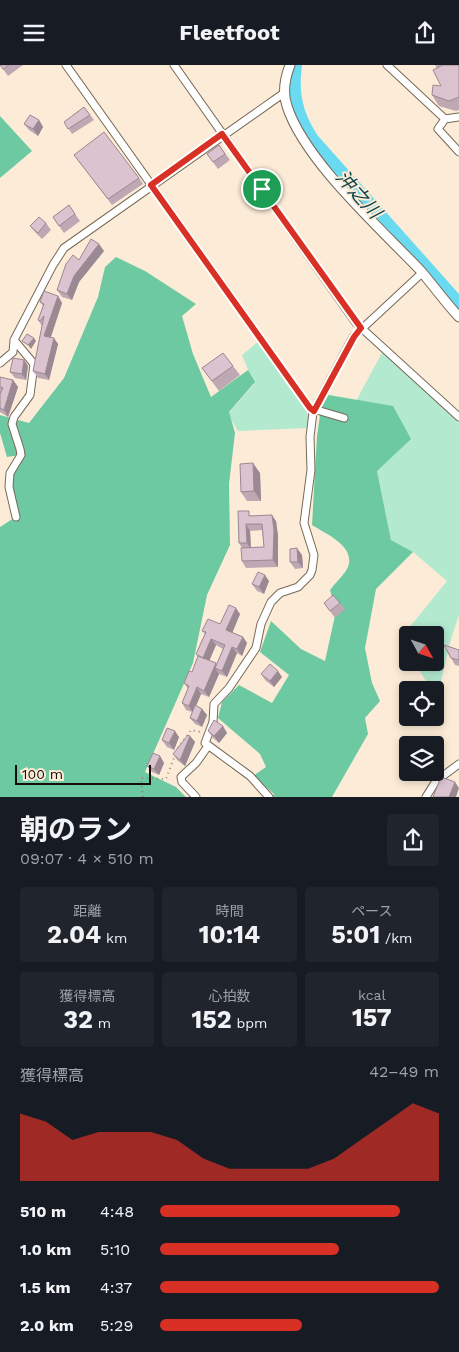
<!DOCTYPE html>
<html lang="ja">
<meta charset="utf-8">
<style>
body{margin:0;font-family:"Work Sans","Noto Sans JP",sans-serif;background:#20242c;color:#f1f3f6;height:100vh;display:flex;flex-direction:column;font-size:19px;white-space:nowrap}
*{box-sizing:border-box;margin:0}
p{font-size:16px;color:#9ea1a6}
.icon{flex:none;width:28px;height:28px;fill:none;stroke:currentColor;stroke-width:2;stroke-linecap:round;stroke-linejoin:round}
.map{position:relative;height:732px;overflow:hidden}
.details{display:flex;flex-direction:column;background:#171b24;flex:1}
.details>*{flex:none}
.needle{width:32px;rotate:130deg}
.fabs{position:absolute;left:399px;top:561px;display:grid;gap:10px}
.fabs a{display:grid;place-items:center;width:45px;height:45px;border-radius:5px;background:#171b24;box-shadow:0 2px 8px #0003;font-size:25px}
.scale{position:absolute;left:15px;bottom:12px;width:136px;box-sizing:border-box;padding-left:5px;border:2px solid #130e07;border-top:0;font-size:14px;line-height:18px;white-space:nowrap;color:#130e07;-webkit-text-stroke:4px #fcecd7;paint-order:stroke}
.pin{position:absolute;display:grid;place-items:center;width:42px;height:42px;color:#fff;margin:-21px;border:2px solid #fff;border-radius:50%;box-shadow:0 1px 5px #0007}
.round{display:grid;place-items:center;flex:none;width:52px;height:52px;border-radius:5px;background:#20242c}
.summary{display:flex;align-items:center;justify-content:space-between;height:85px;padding:0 20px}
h1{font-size:28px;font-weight:700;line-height:38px}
.stats{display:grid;grid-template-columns:repeat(3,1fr);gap:8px;height:85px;padding:5px 20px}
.stats div{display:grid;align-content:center;border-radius:5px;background:#20242c;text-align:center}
.stats b{font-size:25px;font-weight:700}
.stats small{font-size:14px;font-weight:400}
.stats p{font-size:14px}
.chart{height:140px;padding:10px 20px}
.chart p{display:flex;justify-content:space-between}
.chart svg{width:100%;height:90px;margin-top:5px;fill:#d93025;opacity:.7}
ul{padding:0 20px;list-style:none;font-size:16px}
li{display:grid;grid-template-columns:80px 60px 1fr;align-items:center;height:38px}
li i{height:12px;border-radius:6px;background:#d93025}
header{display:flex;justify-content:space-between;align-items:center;height:65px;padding:0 20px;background:#171b24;font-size:22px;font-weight:700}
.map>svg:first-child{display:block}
.green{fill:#b2e9cf}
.forest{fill:#6dc9a2}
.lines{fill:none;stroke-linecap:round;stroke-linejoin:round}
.river{stroke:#69daef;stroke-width:16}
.minor-casing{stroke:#776957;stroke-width:9}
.tertiary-casing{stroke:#776957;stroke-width:11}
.path{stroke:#908577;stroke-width:2;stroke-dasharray:1 4;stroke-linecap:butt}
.minor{stroke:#fff;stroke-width:7}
.tertiary{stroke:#fff;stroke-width:9}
.wall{fill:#bda8b3;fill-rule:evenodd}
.shaded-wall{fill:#9a8892}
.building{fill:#dcc3d0;stroke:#9a8892}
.route-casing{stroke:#fff;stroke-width:10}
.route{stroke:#d93025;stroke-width:6}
.labels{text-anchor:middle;stroke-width:4;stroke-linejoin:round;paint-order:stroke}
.water-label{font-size:19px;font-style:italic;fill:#0e424b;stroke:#fcecd7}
</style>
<header><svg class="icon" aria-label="menu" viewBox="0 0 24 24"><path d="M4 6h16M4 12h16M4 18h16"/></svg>Fleetfoot<svg class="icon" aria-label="share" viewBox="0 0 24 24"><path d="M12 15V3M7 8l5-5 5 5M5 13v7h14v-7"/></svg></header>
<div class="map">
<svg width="459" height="732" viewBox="0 0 459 732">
<rect width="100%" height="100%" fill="#fcecd7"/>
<path class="green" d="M259 276 306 344 309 354 308 363 238 366 228 349 254 319 242 290Z
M384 284 459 358V550L450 577 439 626 429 621 415 598H435V570H408L407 586 400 574 447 516 413 487 391 475 377 406 356 336Z"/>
<path class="forest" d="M0 51 32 86 0 113Z
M116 192 145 206 196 239 182 251 193 289 211 332 248 305 255 317 229 347 235 368 229 419 230 480 207 530 193 598 145 707 176 722 186 732H0V462L14 453 9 417 20 390 7 392 0 368V350L29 358 64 313 98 232 105 202Z
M323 329 393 341 411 374 377 406 391 475 413 487 376 524 365 583 372 618 380 636 365 653 368 669 332 732H272L274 729 253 711 266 702 260 689 218 653 222 637 239 620 272 638 289 610 260 587 271 556 301 584 325 596 336 546 330 525C335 518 343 511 347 504 358 482 326 469 312 460L317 371Z"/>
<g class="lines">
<path class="river" d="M294 0C290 29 295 51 311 75L459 241"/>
<defs>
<path id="minor" d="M66 0 310 343 344 353
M174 0 356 258 459 352
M387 0 445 54 459 52
M445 54 438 64 459 87
M14 275 34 299 30 330 14 352 12 359 20 384 21 390 10 408 9 422 16 452
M0 298 13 287 14 275 53 200 64 183 284 28
M196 732 182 717 181 712 196 698 208 681
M269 732 250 711 205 678 213 657 214 639 229 623 256 583 261 559 271 537 280 528 298 522 310 510 312 505 314 490 304 458 311 405 310 372 313 347 353 272 422 208
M426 732 436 716 459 699"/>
<path id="tertiary" d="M290 0C285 13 282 27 287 41 304 95 380 163 420 205 433 220 445 237 459 252"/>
</defs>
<use href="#minor" class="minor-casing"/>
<use href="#tertiary" class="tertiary-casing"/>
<path class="path" d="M178 683 191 665 201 667
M143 732 141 713 166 714 175 690"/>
<use href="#minor" class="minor"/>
<use href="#tertiary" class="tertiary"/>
</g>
<path class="wall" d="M0 0H23L8 11Z
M435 0H442L439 2 459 0V45L456 46 439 41 432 30 441 21 437 3Z
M84 42 94 55 72 69 64 57Z
M39 55 43 62 38 71 29 65 24 59Z
M219 80 230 95 218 104 207 89Z
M74 90 139 113 143 119 112 140Z
M69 140 80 156 64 168 53 152Z
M46 158 51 165 42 174 35 167 30 161Z
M104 186 79 217 72 235 62 232 57 225 79 195Z
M58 231 62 238 51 272 58 279 49 315 38 313 33 306 42 261 38 255 43 241 40 237Z
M223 288 240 310 219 326 202 303Z
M24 295 28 301 26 315 15 313 10 307Z
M0 312 13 315 18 322 8 352 0 347Z
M260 408 261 436H247L241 427Z
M238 446 252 451 276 456 278 471V502L246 503 242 496V483L239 478ZM262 465 264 482 251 483 250 466Z
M302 490 303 503 295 504 290 497Z
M269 516 264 529 257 526 252 519Z
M324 538H340L345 544 335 553Z
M240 549 232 567 243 572 247 578 242 591 237 588 227 612 219 609 209 632 201 629 196 641 202 644 207 650 202 662 195 659 190 653 192 647 186 645 182 638 188 624 184 618 192 607 198 591 196 589 205 569 202 566 220 559ZM216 580 223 584 217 599 209 595Z
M459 585V601L455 600 451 593Z
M261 609 282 612 274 622 266 616Z
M208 666 227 668 219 678 213 673Z
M190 671 195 677 185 701 178 696 173 689Z
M179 672 174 685 167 682 162 675Z
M160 691 164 698 159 710 152 707 147 701Z"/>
<path class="shaded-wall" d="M39 55 43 62 38 71 33 64Z
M99 179 104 186 79 217 72 235 67 229 74 211Z
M58 231 62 238 49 277 44 271Z
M34 273 36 276 31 284 28 280Z
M54 273 58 279 49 315 45 309Z
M24 295 28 301 26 315 22 309Z
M13 315 18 322 8 352 4 345Z
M253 398 260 408 261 436 254 426Z
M272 450 276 456 278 471V502L273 495Z
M246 459 250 466 251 484 247 478Z
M297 483 302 490 303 503 298 497Z
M265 510 269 516 264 529 259 522Z
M236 543 240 549 231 571 226 565Z
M243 572 247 578 242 591 237 584Z
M211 574 216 580 208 599 203 593Z
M232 582 237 588 227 612 222 606Z
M216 598 215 603 219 609 209 632 204 626Z
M278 606 282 612 274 622 270 616Z
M197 622 201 629 193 648 189 641Z
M202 644 207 650 202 662 197 656Z
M223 661 227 668 219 678 214 671Z
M175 666 179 672 174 685 169 678Z
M190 671 195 677 185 701 180 695Z
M160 691 164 698 159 710 154 704Z
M455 717 459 723 456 732H449Z"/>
<path class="building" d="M0 0H9L3 4Z
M443 0H459V32L449 36 432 30 433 20 441 21 433 5Z
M84 42 90 50 68 64 64 57Z
M30 50 39 55 33 64 24 59Z
M104 67 139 113 108 134 74 90Z
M219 80 225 89 213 97 207 89Z
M69 140 75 149 59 161 53 152Z
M39 152 46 158 38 168 30 161Z
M91 174 99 179 74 211 67 229 57 225 66 199 73 190 79 195Z
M44 226 58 231 44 271 54 273 45 309 33 306 44 251 40 256 38 255 44 239 40 237Z
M27 269 34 273 28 280 22 276Z
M223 288 233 301 212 316 202 303Z
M13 293 24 295 22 309 10 307Z
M0 312 13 315 4 345 0 343V329L3 323 0 322Z
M253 398 254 426 241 427 240 399Z
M238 446H249V451L272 450 274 465 273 495 242 496 241 483 264 482 262 459H246L247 478H239Z
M297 483 298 497H290V484Z
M258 507 265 510 259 522 252 519Z
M333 530 340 538 330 546 324 538Z
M229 540 236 543 226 565 243 572 237 584 232 582 222 606 215 603 225 580 211 574 203 593 196 589 206 567 202 566 208 554 220 559Z
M444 580 459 585V595L451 593Z
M198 591 216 598 204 626 197 622 189 641 182 638 189 621 184 618 189 606 192 607Z
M270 599 278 606 270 616 261 609Z
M195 640 202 644 197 656 190 653Z
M214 655 223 661 214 671 208 666Z
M167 663 175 666 169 678 162 675Z
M188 670 190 671 180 695 173 689Z
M153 688 160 691 154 704 147 701Z
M441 712 455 717 449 732H433Z"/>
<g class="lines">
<defs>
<path id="route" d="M222 69 361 263 354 272 314 346 310 343 151 120Z"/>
</defs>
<use href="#route" class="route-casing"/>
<use href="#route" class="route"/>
</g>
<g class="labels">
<g class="water-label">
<text transform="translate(359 129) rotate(48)" y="7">沖之川</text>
</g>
</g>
</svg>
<div class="fabs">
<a><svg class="needle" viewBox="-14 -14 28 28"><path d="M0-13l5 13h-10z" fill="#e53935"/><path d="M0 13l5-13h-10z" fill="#9ea1a6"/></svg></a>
<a><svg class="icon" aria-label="locate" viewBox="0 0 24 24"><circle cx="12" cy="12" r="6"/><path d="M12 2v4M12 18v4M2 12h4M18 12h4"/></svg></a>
<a><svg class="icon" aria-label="layers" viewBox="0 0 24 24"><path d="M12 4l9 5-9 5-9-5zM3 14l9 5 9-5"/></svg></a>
</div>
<div class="scale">100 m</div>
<div class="pin" style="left:262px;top:124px;background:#1e9e55"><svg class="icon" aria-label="arrive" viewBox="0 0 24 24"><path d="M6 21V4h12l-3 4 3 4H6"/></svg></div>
</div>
<section class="details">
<div class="summary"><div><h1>朝のラン</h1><p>09:07 · 4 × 510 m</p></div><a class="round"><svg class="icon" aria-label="share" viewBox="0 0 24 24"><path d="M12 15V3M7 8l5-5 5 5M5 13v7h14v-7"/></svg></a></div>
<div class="stats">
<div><p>距離</p><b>2.04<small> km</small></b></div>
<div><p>時間</p><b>10:14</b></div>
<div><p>ペース</p><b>5:01<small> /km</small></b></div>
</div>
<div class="stats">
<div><p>獲得標高</p><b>32<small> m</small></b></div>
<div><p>心拍数</p><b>152<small> bpm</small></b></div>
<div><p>kcal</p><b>157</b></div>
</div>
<div class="chart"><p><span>獲得標高</span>42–49 m</p>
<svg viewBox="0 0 160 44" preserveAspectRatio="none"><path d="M0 44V11L10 15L20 24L30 20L40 20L50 20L60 24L70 33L80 38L90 38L100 38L110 38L120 33L130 24L140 15L150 6L160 11V44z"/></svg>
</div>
<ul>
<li><b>510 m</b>4:48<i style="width:86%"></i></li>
<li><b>1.0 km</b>5:10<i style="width:64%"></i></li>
<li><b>1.5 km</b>4:37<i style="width:100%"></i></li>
<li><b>2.0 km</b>5:29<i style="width:51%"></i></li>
</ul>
</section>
